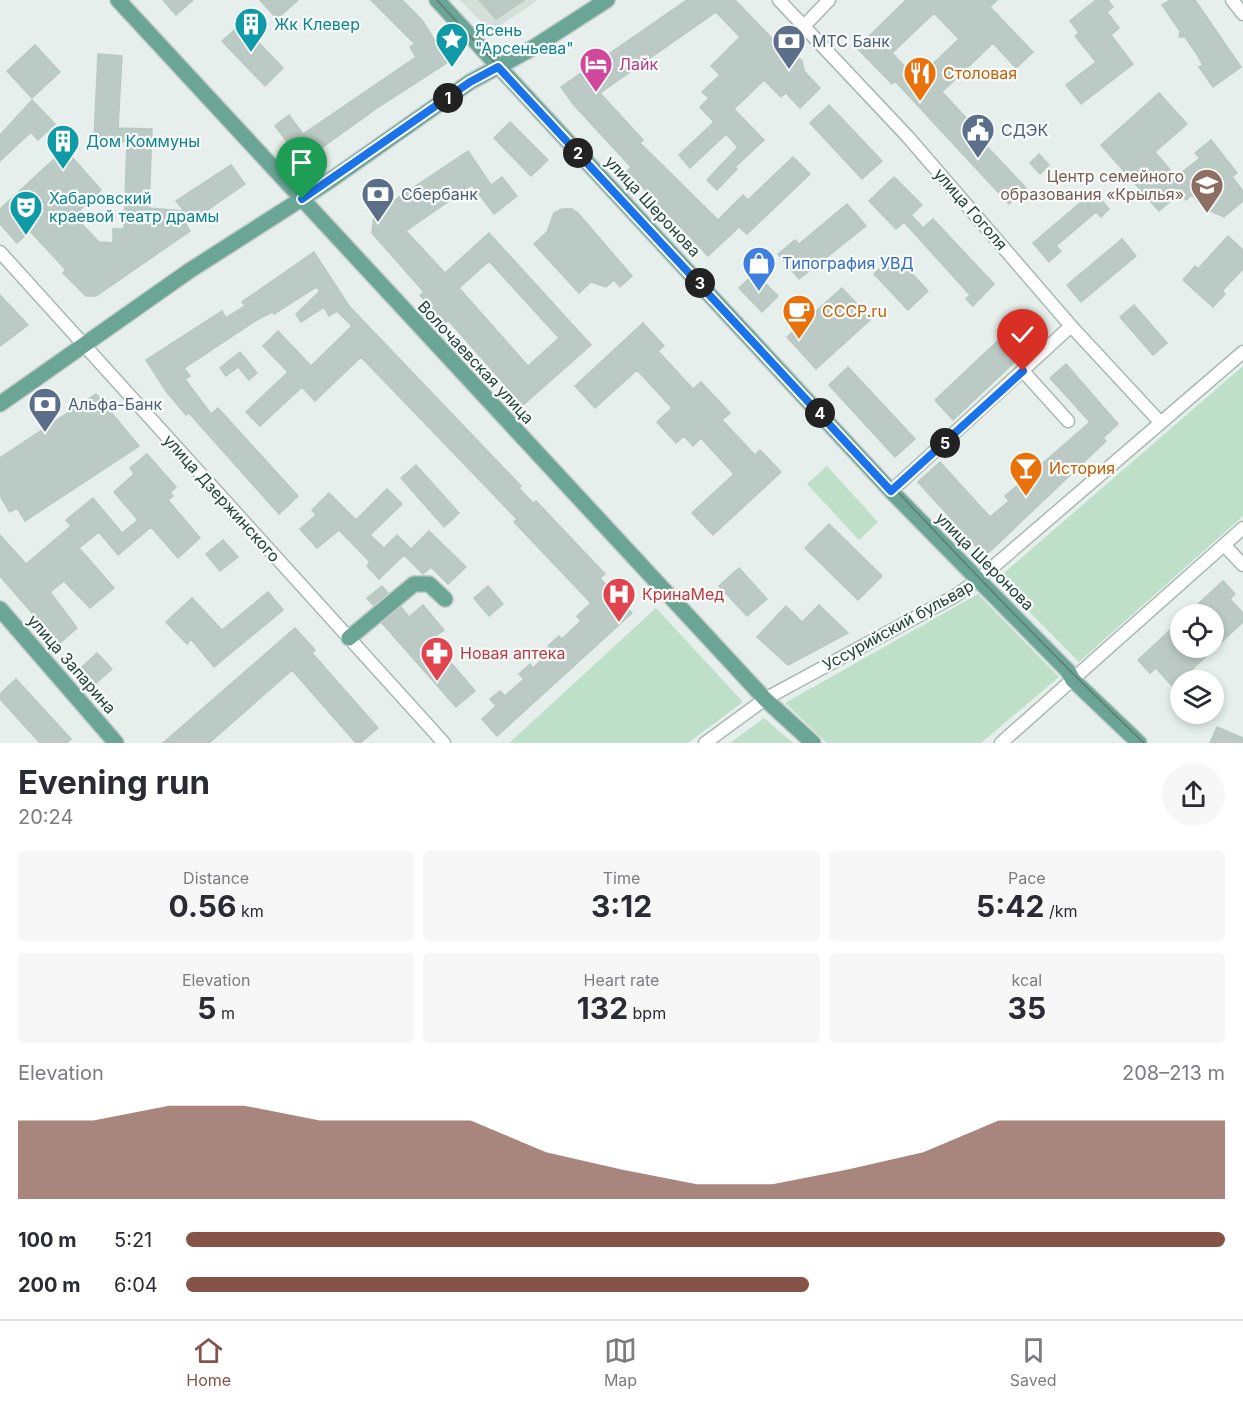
<!DOCTYPE html>
<meta charset="utf-8">
<style>
body{margin:0;font-family:Inter,sans-serif;background:#f7f7f7;color:#2b2b33;height:100vh;display:flex;flex-direction:column;font-size:22px;white-space:nowrap}
*{box-sizing:border-box;margin:0}
p{font-size:20px;color:#7c7c81}
.icon{flex:none;width:33px;height:33px;fill:none;stroke:currentColor;stroke-width:2;stroke-linecap:round;stroke-linejoin:round}
.map{position:relative;height:743px;overflow:hidden}
.drawer{display:flex;flex-direction:column;background:#fff;flex:1}
.drawer>*{flex:none}
.buttons{position:absolute;left:1170px;top:604px;display:grid;gap:12px}
.buttons a{display:grid;place-items:center;width:54px;height:54px;border-radius:50%;background:#fff;box-shadow:0 3px 9px #0003;font-size:30px}
.pin{position:absolute;display:grid;place-items:center;width:51px;height:51px;color:#fff;margin:-62px -26px;border-radius:50% 50% 50% 0;rotate:-45deg;box-shadow:0 0 6px #0007}
.pin .icon{rotate:45deg}
.km{position:absolute;width:30px;height:30px;margin:-15px;border-radius:50%;background:#222;color:#fff;font-size:16px;line-height:30px;text-align:center}
.round{display:grid;place-items:center;flex:none;width:63px;height:63px;border-radius:32px;background:#f7f7f7}
.summary{display:flex;align-items:center;justify-content:space-between;height:102px;padding:0 18px}
h1{font-size:33px;font-weight:700;line-height:45px}
.figures{display:grid;grid-template-columns:repeat(3,1fr);gap:9px;height:102px;padding:6px 18px}
.figures div{display:grid;align-content:center;border-radius:6px;background:#f7f7f7;text-align:center}
.figures b{font-size:30px;font-weight:700}
.figures small{font-size:16px;font-weight:400}
.figures p{font-size:16px}
.chart{height:168px;padding:12px 18px}
.chart p{display:flex;justify-content:space-between}
.chart svg{width:100%;height:108px;margin-top:6px;fill:#855347;opacity:.7}
ul{padding:0 18px;list-style:none;font-size:20px}
li{display:grid;grid-template-columns:96px 72px 1fr;align-items:center;height:45px}
li i{height:15px;border-radius:8px;background:#855347}
.tabs{display:flex;justify-content:space-around;align-items:center;height:84px;border-top:2px solid #e1e1e2;background:#fff;font-size:16px;color:#7c7c81}
.tabs a{display:grid;justify-items:center;gap:3px}
.tabs .active{color:#855347}
.map>svg:first-child{display:block}
.built{fill:#d4dfda}
.green{fill:#bfe0c8}
.building{fill:#bbcac4;stroke:#b8c9c2;stroke-width:1.5;fill-rule:evenodd}
.lines{fill:none;stroke-linecap:round;stroke-linejoin:round}
.minor-casing{stroke:#a8b8b2;stroke-width:15}
.major-casing{stroke:#c2cac8;stroke-width:18}
.minor{stroke:#fff;stroke-width:12}
.major{stroke:#6aa596;stroke-width:15}
.tram{stroke:#5f7d75;stroke-width:1.5}
.route-casing{stroke:#fff;stroke-width:12}
.route{stroke:#1a73e8;stroke-width:8}
.labels{text-anchor:middle;stroke-width:4.5;stroke-linejoin:round;paint-order:stroke}
.culture-label{font-size:16px;fill:#0d838f;stroke:#f7fbf9;text-anchor:start}
.service-label{font-size:16px;fill:#4e5e75;stroke:#f7fbf9;text-anchor:start}
.hotel-label{font-size:16px;fill:#b23c85;stroke:#f7fbf9;text-anchor:start}
.food-label{font-size:16px;fill:#c56008;stroke:#f7fbf9;text-anchor:start}
.education-label{font-size:16px;fill:#785e54;stroke:#f7fbf9;text-anchor:end}
.street-label{font-size:16px;fill:#24423a;stroke:#f7fbf9}
.shop-label{font-size:16px;fill:#366cbe;stroke:#f7fbf9;text-anchor:start}
.health-label{font-size:16px;fill:#be3a42;stroke:#f7fbf9;text-anchor:start}
</style>
<div class="map">
<svg width="1243" height="743" viewBox="0 0 1243 743">
<rect width="100%" height="100%" fill="#e6efeb"/>
<path class="built" d="M460 0H538L491 32Z"/>
<path class="green" d="M1243 366V516L1079 662 997 579Z
M827 466 878 522 859 540 807 484Z
M978 594 1059 677 981 743H827L785 703Z
M656 608 743 702 688 743H509Z
M764 718 793 743H730Z"/>
<path class="building" d="M163 0H193L176 15Z
M260 0H298L277 19Z
M371 0H402L422 20 448 62 380 106 306 159 292 140 288 143 275 126 289 115 303 134 416 57 410 47 415 44Z
M479 0H524L496 19Z
M687 0H735L787 54H793L802 61 804 71 820 88 800 108 786 93 781 97 764 80 734 109 764 140 735 167 737 169 717 190 707 180 738 147 726 134 690 168 679 155 714 122 700 107 709 98 702 92 720 75 711 66 740 37 716 12 600 93 643 140 640 143 718 220 743 195 748 200 793 157 810 174 747 234 739 227 708 256 627 171 631 167 573 104 561 87Z
M906 0H997L990 7 1033 52 1016 68 993 43 942 92 968 120 965 123 1026 188 1009 204 895 81 892 84 857 48ZM934 13 959 39 917 79 892 53Z
M1096 0H1108L1113 7 1107 12 1119 28 1111 35 1133 64 1081 104 1066 85 1096 62 1075 36 1079 33 1070 21Z
M1170 0H1195L1241 67 1213 87 1199 67 1203 65 1196 53 1185 37H1179L1180 31 1162 5Z
M241 24 283 68 265 86 222 41Z
M35 45 60 72 32 98 7 71Z
M98 54 122 56 118 128 152 129 149 208 184 211 176 201 231 165 245 184 186 225 190 231 96 296H86L63 273 66 270 30 231 17 243 0 224V209L65 149 101 190 74 216 99 242 113 243V229H124L127 142 94 140Z
M1159 93 1187 124 1155 152 1176 177 1200 158 1195 153 1211 140 1237 173 1232 177 1243 191V201L1224 217 1203 208 1192 195 1186 200 1180 193 1159 211 1101 145Z
M32 100 55 124 38 140 31 132 0 161V135Z
M829 105 882 161 862 179 810 123Z
M510 122 548 160 531 176 494 138Z
M468 151 491 185 502 177 517 196 494 214 472 185 406 231 445 273 489 233 591 345 523 405 448 320 445 323 420 295 424 292 372 233 374 214ZM489 261 559 338 528 366 459 288Z
M1039 154 1049 165 1040 174 1030 163Z
M894 177 922 205 911 215 923 228 933 219 994 284 973 306 966 299 970 295 904 222 896 229 869 201Z
M1094 191 1109 209 1101 217 1096 212 1056 246 1061 251 1049 262 1033 243Z
M847 204 866 226 799 279 778 254 795 240 799 244Z
M562 209H572L578 213 632 276 620 287 614 280 606 287 591 282 579 293 534 244 547 232 554 213Z
M1228 236 1243 250V269L1222 291 1225 294 1213 307 1183 280 1195 266 1198 269Z
M1122 239 1136 256 1081 302 1067 285Z
M314 252 349 306 521 486 519 488 533 503 536 501 605 574 600 578 632 613 497 736 482 719 496 706 490 699 500 691 505 696 524 679 519 674 530 664 533 668 552 650 548 646 559 636 562 639 581 621 577 616 591 603 514 522 517 519 361 357 315 401 302 387 260 426 246 412 288 372 263 346 278 331 311 366 352 326 337 311 329 316 324 307 301 322 296 314 320 291 316 287 274 314 272 312 255 321 184 368 190 376 185 379 211 414 218 408 298 496 279 514 189 413 186 415 166 391 146 360 222 311 226 318 245 306 242 302Z
M895 255 928 291 908 310 874 274Z
M755 273 778 296 762 312 739 288Z
M842 288 871 319 816 369 787 337Z
M0 295 28 325 0 346Z
M1134 305 1167 343 1153 355 1120 317Z
M1020 320 1039 339 953 420 935 400Z
M643 323 664 346 658 351 693 389 701 382 730 413 722 420 755 455 760 450 781 472 713 535 692 513 734 474 701 438 693 446 684 436 676 443 657 422 672 408 637 370 595 408 575 386Z
M240 352 257 373 249 380 238 367 226 376 220 368Z
M1066 364 1118 424 1103 438 1106 441 985 556 918 482 940 462 990 517 1009 501 1005 496 1090 422 1050 378Z
M848 367 915 439 895 457 829 385Z
M96 394 139 446 25 521 17 508 10 512 0 496V458Z
M147 454 176 487 170 493 173 496 168 500 200 538 178 558 151 527 118 555 99 532 79 548 114 588 90 608 64 581 50 592 77 628 59 644 0 576V535L26 564 71 526 66 520 93 498 122 533 138 520 114 492 134 474 130 468Z
M416 465 459 513 444 527 401 478Z
M387 489 402 504 370 535 384 548 397 535 411 549 429 531 466 567 448 584 431 567 423 574 404 555 379 579 367 566 370 562 339 530 317 548 300 529 316 515 312 510 329 493 356 520Z
M829 524 882 576 858 600 805 548Z
M223 540 238 557 220 571 206 554Z
M739 568 767 599 747 616 719 586Z
M1223 581 1235 594 1230 599 1243 613V622L1173 687 1156 668 1150 673 1138 660 1180 621V648H1214V615H1186Z
M382 586 388 593 373 605 367 598Z
M488 586 503 604 489 616 474 598Z
M268 592 283 610 214 667 191 639 187 644 166 622 192 598 222 630Z
M423 605 444 630 437 635 446 646 441 651 475 691 456 707 382 623 401 607 409 617Z
M819 605 848 633 788 665 757 637 786 606 802 622Z
M295 628 315 650 312 653 378 728 360 743H356L292 670 209 743H163Z
M97 653 112 669 96 683 82 667Z
M16 679 71 739 67 743H40L0 699V694Z
M1217 727 1243 738V743H1210Z"/>
<g class="lines">
<defs>
<path id="minor" d="M779 0 908 137 1071 326 1160 422
M1232 0 1243 14
M804 26 829 0
M0 252 444 743
M1023 371 1068 421
M891 491 1071 326
M1224 545 1243 565
M705 743 765 699 955 596 979 579 1243 352
M1001 743 1243 528"/>
<path id="major" d="M118 0 765 699 813 743
M437 0 891 491 1068 671 1073 680 1139 743
M0 404 189 271 325 184 470 82 531 49 607 0
M0 609 116 743
M349 638 414 584H429L445 599"/>
</defs>
<use href="#minor" class="minor-casing"/>
<use href="#major" class="major-casing"/>
<use href="#minor" class="minor"/>
<use href="#major" class="major"/>
<path class="tram" d="M437 0C543 117 653 231 761 346 887 480 1011 616 1144 743"/>
</g>
<g class="lines">
<defs>
<path id="route" d="M302 199 470 82 498 67 891 491 1023 371"/>
</defs>
<use href="#route" class="route-casing"/>
<use href="#route" class="route"/>
</g>
<defs>
<symbol id="building-pin" viewBox="-11 -11 22 30"><path d="M0 17L-7.5 6A9.5 9.5 0 1 1 7.5 6Z" fill="#0f9aa8" stroke="#f7fbf9"/><path d="M-4-6H4V6H1V3H-1V6H-4ZM-2.5-4.3h1.7v1.8h-1.7ZM.8-4.3h1.7v1.8H.8ZM-2.5-1h1.7V.8h-1.7ZM.8-1h1.7V.8H.8Z" fill="#fff"/></symbol>
<symbol id="sight-pin" viewBox="-11 -11 22 30"><path d="M0 17L-7.5 6A9.5 9.5 0 1 1 7.5 6Z" fill="#0f9aa8" stroke="#f7fbf9"/><path d="M0-6L1.8-2.2L6-1.7L2.9 1.2L3.7 5.4L0 3.3L-3.7 5.4L-2.9 1.2L-6-1.7L-1.8-2.2Z" fill="#fff"/></symbol>
<symbol id="bank-pin" viewBox="-11 -11 22 30"><path d="M0 17L-7.5 6A9.5 9.5 0 1 1 7.5 6Z" fill="#5c6f8a" stroke="#f7fbf9"/><path d="M-6-4H6V4H-6ZM0-2.3a2.3 2.3 0 1 0 0 4.6a2.3 2.3 0 1 0 0-4.6Z" fill="#fff"/></symbol>
<symbol id="hotel-pin" viewBox="-11 -11 22 30"><path d="M0 17L-7.5 6A9.5 9.5 0 1 1 7.5 6Z" fill="#d1479c" stroke="#f7fbf9"/><path d="M-6-4.5h1.5V1H6V5H4.5V3h-9V5H-6ZM-4 0a1.8 1.8 0 1 1 3.6 0ZM.5 0V-2.5h3Q6-2.5 6 0Z" fill="#fff"/></symbol>
<symbol id="restaurant-pin" viewBox="-11 -11 22 30"><path d="M0 17L-7.5 6A9.5 9.5 0 1 1 7.5 6Z" fill="#e8710a" stroke="#f7fbf9"/><path d="M-5-6h1v4h1v-4h1v4h1v-4h1v5L-1.5 .5V6h-2V.5L-5-1ZM5-6V6H3V1.5H1.5Q1.5-4 5-6Z" fill="#fff"/></symbol>
<symbol id="civic-pin" viewBox="-11 -11 22 30"><path d="M0 17L-7.5 6A9.5 9.5 0 1 1 7.5 6Z" fill="#5c6f8a" stroke="#f7fbf9"/><path d="M-.6-6.5H3V-4.5H.6V-3L4-1V1h2V6H-6V1h2V-1L-.6-3ZM-1.2 2.5V6h2.4V2.5Z" fill="#fff"/></symbol>
<symbol id="school-pin" viewBox="-11 -11 22 30"><path d="M0 17L-7.5 6A9.5 9.5 0 1 1 7.5 6Z" fill="#8d6e63" stroke="#f7fbf9"/><path d="M0-5L7-2L0 1L-7-2ZM-4 1L0 2.5L4 1V4Q0 6-4 4Z" fill="#fff"/></symbol>
<symbol id="theatre-pin" viewBox="-11 -11 22 30"><path d="M0 17L-7.5 6A9.5 9.5 0 1 1 7.5 6Z" fill="#0f9aa8" stroke="#f7fbf9"/><path d="M-5-5.5Q0-4 5-5.5V0Q5 5 0 6Q-5 5-5 0ZM-3.3-2.5H-1v1.5H-3.3ZM1-2.5H3.3v1.5H1ZM-2.8 1Q0 5.5 2.8 1Z" fill="#fff"/></symbol>
<symbol id="shop-pin" viewBox="-11 -11 22 30"><path d="M0 17L-7.5 6A9.5 9.5 0 1 1 7.5 6Z" fill="#3f7fe0" stroke="#f7fbf9"/><path d="M-5-2.5h2.3a2.7 3.5 0 0 1 5.4 0H5L5.5 6h-11ZM-1.5-2.5h3a1.5 2.3 0 0 0-3 0Z" fill="#fff"/></symbol>
<symbol id="cafe-pin" viewBox="-11 -11 22 30"><path d="M0 17L-7.5 6A9.5 9.5 0 1 1 7.5 6Z" fill="#e8710a" stroke="#f7fbf9"/><path d="M-5.5-4.5H6V0H3Q3 3.5 0 3.5H-2.5Q-5.5 3.5-5.5 0ZM3-3.2v2h1.7v-2ZM-6 4.5H4V6H-6Z" fill="#fff"/></symbol>
<symbol id="bar-pin" viewBox="-11 -11 22 30"><path d="M0 17L-7.5 6A9.5 9.5 0 1 1 7.5 6Z" fill="#e8710a" stroke="#f7fbf9"/><path d="M-6-5H6L.8 .8V4.5H3.5V6h-7V4.5H-.8V.8Z" fill="#fff"/></symbol>
<symbol id="hospital-pin" viewBox="-11 -11 22 30"><path d="M0 17L-7.5 6A9.5 9.5 0 1 1 7.5 6Z" fill="#e0444e" stroke="#f7fbf9"/><path d="M-5-5h3v3.5h4V-5h3V5h-3V1.5h-4V5h-3Z" fill="#fff"/></symbol>
<symbol id="pharmacy-pin" viewBox="-11 -11 22 30"><path d="M0 17L-7.5 6A9.5 9.5 0 1 1 7.5 6Z" fill="#e0444e" stroke="#f7fbf9"/><path d="M-2-6h4v4h4v4h-4v4h-4v-4h-4v-4h4Z" fill="#fff"/></symbol>
</defs>
<g fill-rule="evenodd">
<use href="#building-pin" x="232" y="5" width="38" height="52"/>
<use href="#sight-pin" x="433" y="20" width="38" height="52"/>
<use href="#bank-pin" x="770" y="22" width="38" height="52"/>
<use href="#hotel-pin" x="577" y="45" width="38" height="52"/>
<use href="#restaurant-pin" x="901" y="54" width="38" height="52"/>
<use href="#civic-pin" x="959" y="111" width="38" height="52"/>
<use href="#building-pin" x="44" y="122" width="38" height="52"/>
<use href="#school-pin" x="1188" y="166" width="38" height="52"/>
<use href="#bank-pin" x="359" y="175" width="38" height="52"/>
<use href="#theatre-pin" x="7" y="188" width="38" height="52"/>
<use href="#shop-pin" x="740" y="244" width="38" height="52"/>
<use href="#cafe-pin" x="780" y="292" width="38" height="52"/>
<use href="#bank-pin" x="26" y="385" width="38" height="52"/>
<use href="#bar-pin" x="1007" y="449" width="38" height="52"/>
<use href="#hospital-pin" x="600" y="575" width="38" height="52"/>
<use href="#pharmacy-pin" x="418" y="634" width="38" height="52"/>
</g>
<g class="labels">
<g class="culture-label">
<text x="274" y="30">Жк Клевер</text>
<text x="475" y="36">Ясень<tspan x="475" dy="18">"Арсеньева"</tspan></text>
<text x="86" y="147">Дом Коммуны</text>
<text x="49" y="204">Хабаровский<tspan x="49" dy="18">краевой театр драмы</tspan></text>
</g>
<g class="service-label">
<text x="812" y="47">МТС Банк</text>
<text x="1001" y="136">СДЭК</text>
<text x="401" y="200">Сбербанк</text>
<text x="68" y="410">Альфа-Банк</text>
</g>
<g class="hotel-label">
<text x="619" y="70">Лайк</text>
</g>
<g class="food-label">
<text x="943" y="79">Столовая</text>
<text x="822" y="317">СССР.ru</text>
<text x="1049" y="474">История</text>
</g>
<g class="education-label">
<text x="1184" y="182">Центр семейного<tspan x="1184" dy="18">образования «Крылья»</tspan></text>
</g>
<g class="street-label">
<text transform="translate(653 206) rotate(47)" y="6">улица Шеронова</text>
<text transform="translate(971 209) rotate(49)" y="6">улица Гоголя</text>
<text transform="translate(476 362) rotate(47)" y="6">Волочаевская улица</text>
<text transform="translate(222 498) rotate(48)" y="6">улица Дзержинского</text>
<text transform="translate(985 561) rotate(45)" y="6">улица Шеронова</text>
<text transform="translate(898 625) rotate(-29)" y="6">Уссурийский бульвар</text>
<text transform="translate(72 664) rotate(49)" y="6">улица Запарина</text>
</g>
<g class="shop-label">
<text x="782" y="269">Типография УВД</text>
</g>
<g class="health-label">
<text x="642" y="600">КринаМед</text>
<text x="460" y="659">Новая аптека</text>
</g>
</g>
</svg>
<div class="buttons">
<a><svg class="icon" aria-label="locate" viewBox="0 0 24 24"><circle cx="12" cy="12" r="6"/><path d="M12 2v4M12 18v4M2 12h4M18 12h4"/></svg></a>
<a><svg class="icon" aria-label="layers" viewBox="0 0 24 24"><path d="M12 4l9 5-9 5-9-5zM3 14l9 5 9-5"/></svg></a>
</div>
<div class="pin" style="left:302px;top:199px;background:#1e9e55"><svg class="icon" aria-label="arrive" viewBox="0 0 24 24"><path d="M6 21V4h12l-3 4 3 4H6"/></svg></div>
<div class="pin" style="left:1023px;top:371px;background:#d93025"><svg class="icon" aria-label="check" viewBox="0 0 24 24"><path d="M5 12l5 5 9-10"/></svg></div>
<b class="km" style="left:448px;top:98px">1</b>
<b class="km" style="left:578px;top:153px">2</b>
<b class="km" style="left:700px;top:283px">3</b>
<b class="km" style="left:820px;top:413px">4</b>
<b class="km" style="left:945px;top:443px">5</b>
</div>
<section class="drawer">
<div class="summary"><div><h1>Evening run</h1><p>20:24</p></div><a class="round"><svg class="icon" aria-label="share" viewBox="0 0 24 24"><path d="M12 15V3M7 8l5-5 5 5M5 13v7h14v-7"/></svg></a></div>
<div class="figures">
<div><p>Distance</p><b>0.56<small> km</small></b></div>
<div><p>Time</p><b>3:12</b></div>
<div><p>Pace</p><b>5:42<small> /km</small></b></div>
</div>
<div class="figures">
<div><p>Elevation</p><b>5<small> m</small></b></div>
<div><p>Heart rate</p><b>132<small> bpm</small></b></div>
<div><p>kcal</p><b>35</b></div>
</div>
<div class="chart"><p><span>Elevation</span>208–213 m</p>
<svg viewBox="0 0 160 44" preserveAspectRatio="none"><path d="M0 44V12L10 12L20 6L30 6L40 12L50 12L60 12L70 25L80 32L90 38L100 38L110 32L120 25L130 12L140 12L150 12L160 12V44z"/></svg>
</div>
<ul>
<li><b>100 m</b>5:21<i style="width:100%"></i></li>
<li><b>200 m</b>6:04<i style="width:60%"></i></li>
</ul>
</section>
<nav class="tabs">
<a class="active"><svg class="icon" aria-label="home" viewBox="0 0 24 24"><path d="M3 11l9-7 9 7M6 9v11h12V9"/></svg>Home</a>
<a><svg class="icon" aria-label="map" viewBox="0 0 24 24"><path d="M3 6l6-2 6 2 6-2v14l-6 2-6-2-6 2zM9 4v14M15 6v14"/></svg>Map</a>
<a><svg class="icon" aria-label="saved" viewBox="0 0 24 24"><path d="M7 4h10v16l-5-4-5 4z"/></svg>Saved</a>
</nav>
